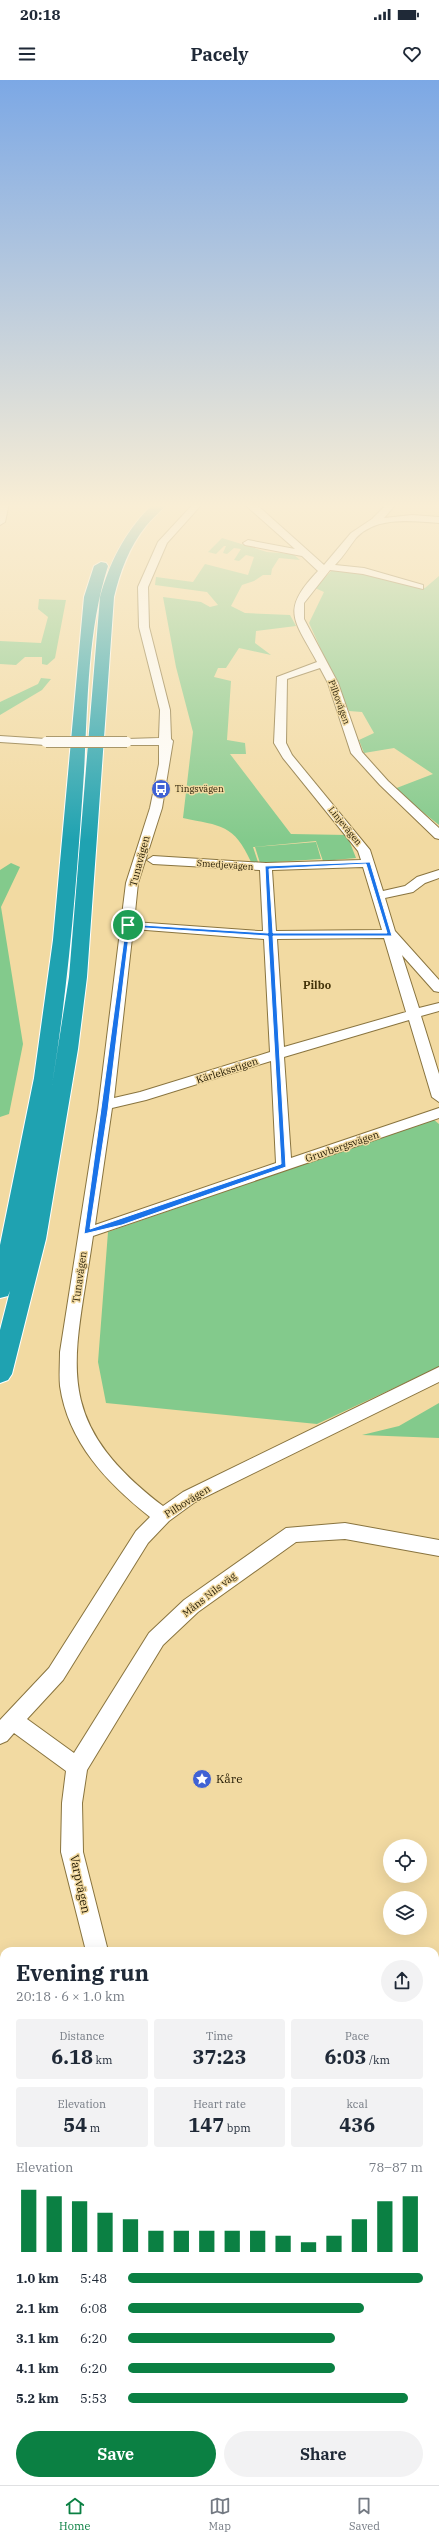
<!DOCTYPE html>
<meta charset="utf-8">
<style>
body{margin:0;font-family:"IBM Plex Serif",serif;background:#f2f2f3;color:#1f2937;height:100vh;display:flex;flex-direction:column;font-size:15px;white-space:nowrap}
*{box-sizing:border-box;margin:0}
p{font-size:13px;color:#747a83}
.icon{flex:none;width:22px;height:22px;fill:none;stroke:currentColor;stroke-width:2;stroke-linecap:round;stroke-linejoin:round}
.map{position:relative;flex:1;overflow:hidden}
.details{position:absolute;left:0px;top:1867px;width:439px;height:538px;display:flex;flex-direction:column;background:#fff;border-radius:12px 12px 0 0;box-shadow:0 4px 16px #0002}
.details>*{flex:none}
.buttons{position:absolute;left:383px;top:1759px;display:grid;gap:8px}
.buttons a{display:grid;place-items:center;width:44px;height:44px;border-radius:50%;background:#fff;box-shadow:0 4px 16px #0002;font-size:20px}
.pin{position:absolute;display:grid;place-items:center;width:34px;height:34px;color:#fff;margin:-17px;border:2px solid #fff;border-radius:50%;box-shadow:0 1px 4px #0007}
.round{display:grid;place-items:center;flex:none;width:42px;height:42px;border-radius:21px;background:#f2f2f3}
.headline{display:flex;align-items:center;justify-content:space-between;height:68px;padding:0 16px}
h1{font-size:22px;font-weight:700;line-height:30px}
.stats{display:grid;grid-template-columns:repeat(3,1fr);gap:6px;height:68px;padding:4px 16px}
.stats div{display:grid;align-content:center;border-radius:4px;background:#f2f2f3;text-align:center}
.stats b{font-size:20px;font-weight:700}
.stats small{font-size:11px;font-weight:400}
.stats p{font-size:11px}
.chart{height:112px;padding:8px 16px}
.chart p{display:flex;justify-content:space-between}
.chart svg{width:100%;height:72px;margin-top:4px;stroke:#0b8043;stroke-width:6}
.button{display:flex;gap:8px;margin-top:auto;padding:8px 16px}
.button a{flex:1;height:46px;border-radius:24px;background:#0b8043;color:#fff;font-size:16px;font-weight:700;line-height:46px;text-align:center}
.button a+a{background:#f2f2f3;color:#1f2937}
ul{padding:0 16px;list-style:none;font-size:13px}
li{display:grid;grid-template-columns:64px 48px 1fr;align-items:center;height:30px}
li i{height:10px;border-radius:5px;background:#0b8043}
.status{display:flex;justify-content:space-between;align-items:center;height:28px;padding:0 20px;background:#fff;direction:ltr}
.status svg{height:11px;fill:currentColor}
header{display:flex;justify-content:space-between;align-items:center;height:52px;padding:0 16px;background:#fff;font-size:18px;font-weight:700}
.tabs{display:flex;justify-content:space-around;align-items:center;height:56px;border-top:1px solid #e0e1e3;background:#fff;font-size:11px;color:#747a83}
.tabs a{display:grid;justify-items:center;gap:2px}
.tabs .selected{color:#0b8043}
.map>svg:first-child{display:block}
.green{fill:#83ca8c}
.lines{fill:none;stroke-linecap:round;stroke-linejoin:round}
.minor-casing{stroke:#89743f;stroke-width:2}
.highway-casing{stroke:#fff;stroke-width:2}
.minor{fill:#fff;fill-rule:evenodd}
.highway{fill:#1fa2b1;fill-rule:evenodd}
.minor-bridge-casing{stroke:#89743f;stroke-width:12;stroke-linecap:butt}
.minor-bridge{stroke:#fff;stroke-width:10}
.route{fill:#1a73e8;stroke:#fff;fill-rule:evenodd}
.labels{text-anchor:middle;stroke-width:3;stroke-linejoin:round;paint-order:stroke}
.far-street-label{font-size:9px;fill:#231a04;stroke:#f2daa2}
.far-poi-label{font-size:9px;fill:#231a04;stroke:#f2daa2;text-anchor:start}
.street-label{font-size:10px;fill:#231a04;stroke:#f2daa2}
.neighbourhood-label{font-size:11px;font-weight:bold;fill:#44340a;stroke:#f2daa2}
.near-poi-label{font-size:12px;fill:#231a04;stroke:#f2daa2;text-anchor:start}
.near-street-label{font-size:12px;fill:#231a04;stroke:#f2daa2}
</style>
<div class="status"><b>20:18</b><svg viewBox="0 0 49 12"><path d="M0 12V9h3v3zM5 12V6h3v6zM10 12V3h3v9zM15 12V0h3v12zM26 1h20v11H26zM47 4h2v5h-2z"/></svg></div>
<header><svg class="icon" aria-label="menu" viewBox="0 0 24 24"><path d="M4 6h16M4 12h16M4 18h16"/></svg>Pacely<svg class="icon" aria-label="heart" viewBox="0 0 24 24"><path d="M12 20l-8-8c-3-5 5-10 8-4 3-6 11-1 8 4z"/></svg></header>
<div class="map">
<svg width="439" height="2405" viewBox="0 0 439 2405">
<rect width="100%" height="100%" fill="#f2daa2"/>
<path class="green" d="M222 458 267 472 293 474 300 480 279 478 272 489 271 495H263L254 501 242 505 231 526 245 533 290 535 296 546 256 551 255 563 271 575 239 568 226 588H218L214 597 231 601 227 660 245 663 246 674H230L291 754 347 755 356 778 323 781 316 761 253 767 258 782H251C234 744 221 746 183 738L193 652 176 587 163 517 201 522 210 527 218 525 207 512 155 505 156 497 193 502 205 484 248 495 254 477 246 475 239 481 234 480 241 469 234 468 227 474 223 473 226 466H224L216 474 208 472Z
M336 486 425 508 439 496V745L394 709 433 694 394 668 364 673 359 660 374 653 362 632 349 631 309 543 324 512 315 508Z
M39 519 66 520 55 578 47 585 42 584V577H25L16 585 0 584V561L41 563 48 537 38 529Z
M41 598 51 599 42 610 0 635V622L38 604Z
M316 762 321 779 260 783 255 767Z
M11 783 20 787 1 827 23 964 9 1034 0 1037V790Z
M433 1039 439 1044V1287L317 1344 106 1323 98 1282 108 1152Z
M439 1323V1358L362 1355 399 1346Z"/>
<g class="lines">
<defs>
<path id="minor" d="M0 423H9L5 442 0 445Z
M194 423H203L167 463 148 507 149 547 170 630 171 659 173 661 162 728 138 803 134 842 258 851H263L260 790 153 784 147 780 153 776 266 783 361 780 358 771 283 678 274 663 277 597 317 582C294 539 280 531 318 491L302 476 245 465 243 463 248 460 295 469 243 423 257 425 324 485 351 453 372 439 388 423H397L384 438 412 435 439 437V443C412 441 377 436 356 458 349 467 343 477 335 485L364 488 423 505V509L363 494 330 490 304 523V539L338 603 362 672 388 701 439 748V759L435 758 380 705 351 673 328 603 320 588 287 599 286 663 292 675 370 770 383 811 405 806 417 797 439 790V798L425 803 413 812 385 818 395 851 439 900V912L434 911 402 875 419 928 439 923V931L421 936 439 994V1022L432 1017 409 940 284 977 291 1078 439 1028V1038L93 1156C75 1282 48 1338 163 1426L183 1412 439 1287V1302L195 1422 169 1441 148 1463 63 1600 27 1639 74 1673 149 1553 184 1520 286 1448 345 1443 439 1460V1476L345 1459 296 1462 198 1532 163 1565 87 1690 82 1723 83 1772 108 1871H86L61 1772 62 1723 66 1691 14 1653 7 1661 0 1664V1640L49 1588 136 1451 150 1437C107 1403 68 1362 60 1306 59 1295 60 1283 60 1272L98 1030 126 803 150 728 159 684V665H127L121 662 127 659 159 658 160 630 139 547 138 507 158 462ZM363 787 382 850 276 851 272 790ZM133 849 264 859 270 972 140 1012 114 1018ZM384 858 406 932 284 967 277 859ZM271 981 276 1083 95 1145 112 1028 146 1020Z
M0 656 46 659 52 662 46 665 0 662Z
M435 2390 439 2393V2405H416V2401H435Z
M199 2401H226L225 2405H198Z"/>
<path id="highway" d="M154 423H167C161 432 152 438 146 446 129 467 120 492 114 517L87 897 78 969 46 1159 12 1294 8 1300 0 1303V1250L10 1211 8 1216 0 1218V1165L34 998 53 860 84 517 94 486 101 482 106 483 108 486C87 552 88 624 84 692 77 797 69 901 52 1005L69 897 100 517C110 481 126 450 154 423Z"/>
</defs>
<use href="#minor" class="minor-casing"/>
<use href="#highway" class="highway-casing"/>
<use href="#minor" class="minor"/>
<use href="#highway" class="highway"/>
<defs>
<path id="minor-bridge" d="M46 662H127"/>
</defs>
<use href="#minor-bridge" class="minor-bridge-casing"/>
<use href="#minor-bridge" class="minor-bridge"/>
</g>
<linearGradient id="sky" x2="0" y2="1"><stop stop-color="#7ca8e5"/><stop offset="0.56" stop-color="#f9eed5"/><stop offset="1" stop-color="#f9eed5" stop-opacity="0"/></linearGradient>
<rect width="439" height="760" fill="url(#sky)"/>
<path class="route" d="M370 782 392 856H273L286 1087 122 1145 84 1154 126 844 268 853 265 786ZM366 784 387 853H273L269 789ZM130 847 268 856 281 1084 90 1149 108 1030Z"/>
<defs>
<symbol id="bus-disc" viewBox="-11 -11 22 22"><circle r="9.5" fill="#4062d4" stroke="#f2daa2"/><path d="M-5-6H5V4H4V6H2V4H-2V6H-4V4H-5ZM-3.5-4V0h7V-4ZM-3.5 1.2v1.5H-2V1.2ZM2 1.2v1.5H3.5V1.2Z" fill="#fff"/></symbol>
<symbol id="sight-disc" viewBox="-11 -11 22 22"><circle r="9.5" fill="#4062d4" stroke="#f2daa2"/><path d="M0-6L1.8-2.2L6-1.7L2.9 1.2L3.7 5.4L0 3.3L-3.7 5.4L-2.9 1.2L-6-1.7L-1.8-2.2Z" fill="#fff"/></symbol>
</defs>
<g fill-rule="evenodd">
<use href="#bus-disc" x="150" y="698" width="22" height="22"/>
<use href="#sight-disc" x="191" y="1688" width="22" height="22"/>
</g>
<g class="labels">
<g class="far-street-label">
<text transform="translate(339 622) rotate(70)" y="3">Pilbovägen</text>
<text transform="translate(345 746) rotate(51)" y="3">Linjevägen</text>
<text transform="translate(225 785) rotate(4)" y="3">Smedjevägen</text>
</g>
<g class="far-poi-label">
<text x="175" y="712">Tingsvägen</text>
</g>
<g class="street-label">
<text transform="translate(139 781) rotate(-75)" y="4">Tunavägen</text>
<text transform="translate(227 990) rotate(-18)" y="4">Kärleksstigen</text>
<text transform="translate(342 1066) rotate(-19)" y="4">Gruvbergsvägen</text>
<text transform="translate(79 1197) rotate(-82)" y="4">Tunavägen</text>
<text transform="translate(187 1421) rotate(-32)" y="4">Pilbovägen</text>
<text transform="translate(209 1514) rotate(-38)" y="4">Måns Nils väg</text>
</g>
<g class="neighbourhood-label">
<text x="317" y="909">Pilbo</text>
</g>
<g class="near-poi-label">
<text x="216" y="1703">Kåre</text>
</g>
<g class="near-street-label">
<text transform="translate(80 1804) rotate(78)" y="4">Varpvägen</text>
</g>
</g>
</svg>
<div class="buttons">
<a><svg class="icon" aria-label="locate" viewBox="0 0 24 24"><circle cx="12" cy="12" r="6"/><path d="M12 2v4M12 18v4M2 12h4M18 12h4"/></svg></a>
<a><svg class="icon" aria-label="layers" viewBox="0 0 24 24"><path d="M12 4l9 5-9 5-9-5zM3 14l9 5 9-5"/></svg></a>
</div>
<div class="pin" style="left:128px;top:845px;background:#1e9e55"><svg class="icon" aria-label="arrive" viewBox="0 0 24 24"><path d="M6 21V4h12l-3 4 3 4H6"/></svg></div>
<section class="details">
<div class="headline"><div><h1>Evening run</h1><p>20:18 · 6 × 1.0 km</p></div><a class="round"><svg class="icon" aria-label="share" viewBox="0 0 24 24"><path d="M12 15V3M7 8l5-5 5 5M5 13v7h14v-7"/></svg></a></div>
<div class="stats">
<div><p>Distance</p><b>6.18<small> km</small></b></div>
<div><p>Time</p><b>37:23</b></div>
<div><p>Pace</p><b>6:03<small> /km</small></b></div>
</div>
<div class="stats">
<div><p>Elevation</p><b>54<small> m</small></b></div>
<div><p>Heart rate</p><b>147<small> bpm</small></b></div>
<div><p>kcal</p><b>436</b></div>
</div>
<div class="chart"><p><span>Elevation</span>78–87 m</p>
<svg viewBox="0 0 160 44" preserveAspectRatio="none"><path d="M5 44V6M15 44V10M25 44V13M35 44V20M45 44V24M55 44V31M65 44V31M75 44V31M85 44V31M95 44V31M105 44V34M115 44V38M125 44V34M135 44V24M145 44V13M155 44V10"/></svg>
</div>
<ul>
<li><b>1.0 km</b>5:48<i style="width:100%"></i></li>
<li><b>2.1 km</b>6:08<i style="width:80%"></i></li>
<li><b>3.1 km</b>6:20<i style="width:70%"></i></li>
<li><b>4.1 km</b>6:20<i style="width:70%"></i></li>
<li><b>5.2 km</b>5:53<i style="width:95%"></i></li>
</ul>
<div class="button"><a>Save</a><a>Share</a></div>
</section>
</div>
<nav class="tabs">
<a class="selected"><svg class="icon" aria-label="home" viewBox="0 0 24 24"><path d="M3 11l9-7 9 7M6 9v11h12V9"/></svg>Home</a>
<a><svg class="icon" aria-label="map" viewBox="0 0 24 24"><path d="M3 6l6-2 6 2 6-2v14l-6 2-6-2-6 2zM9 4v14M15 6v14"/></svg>Map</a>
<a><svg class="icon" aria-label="saved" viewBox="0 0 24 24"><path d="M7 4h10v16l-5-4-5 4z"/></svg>Saved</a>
</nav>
